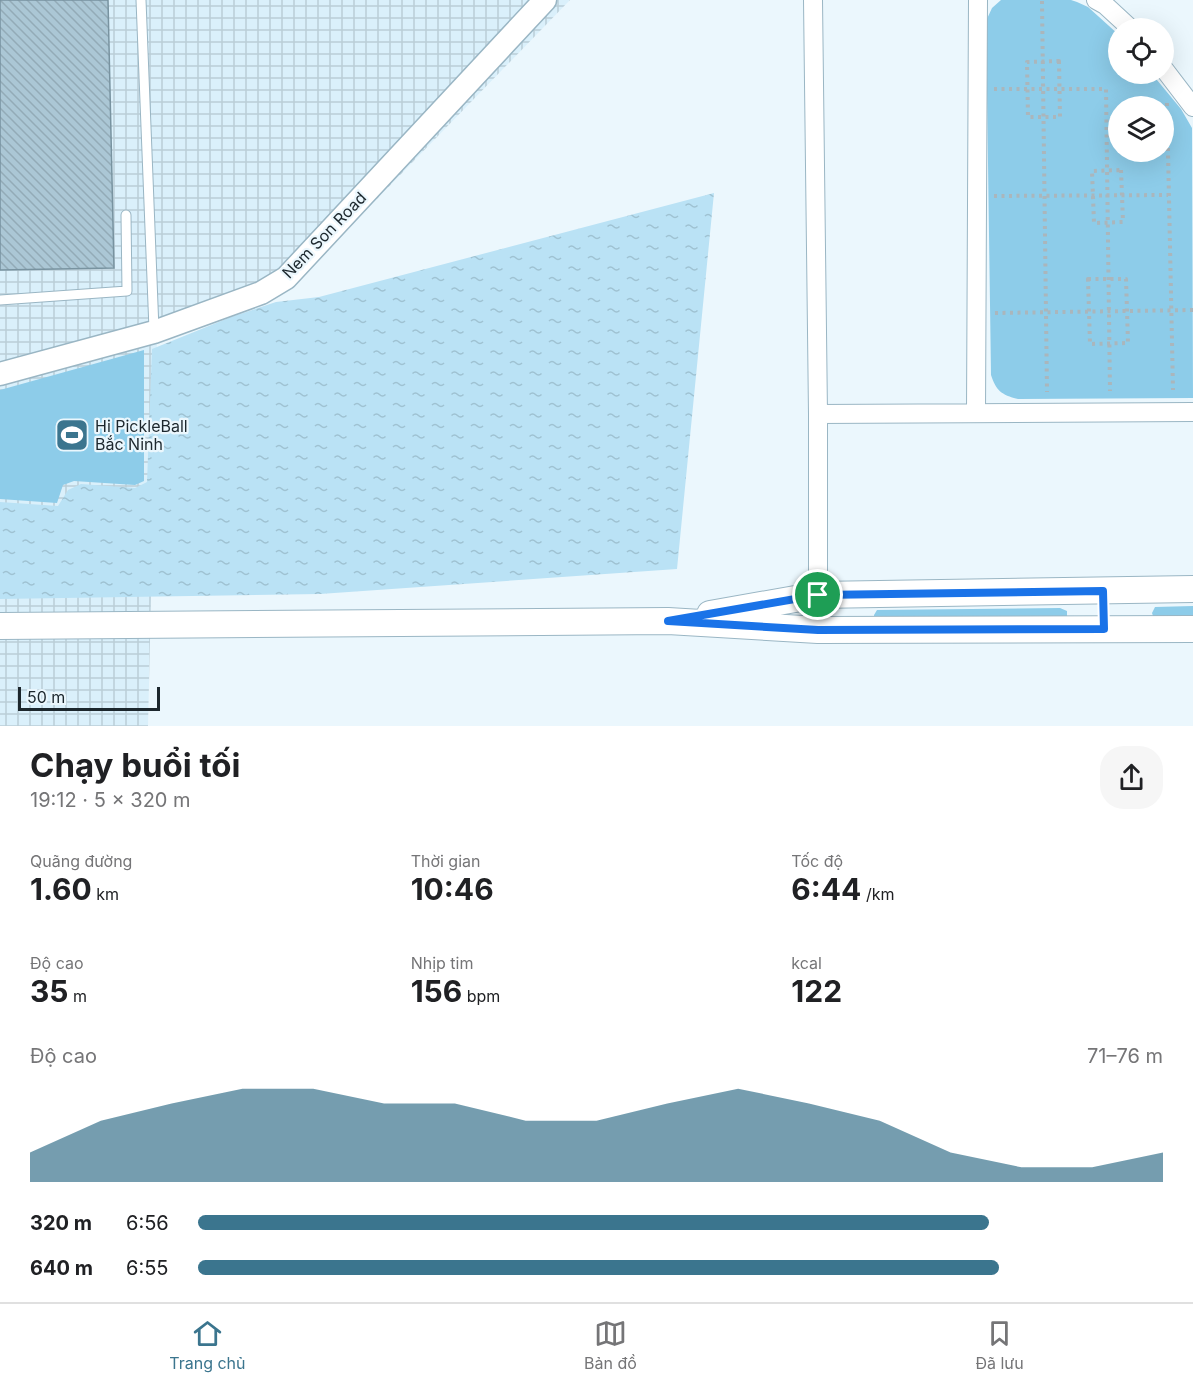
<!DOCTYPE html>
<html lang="vi">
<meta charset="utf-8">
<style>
body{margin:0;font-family:Inter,sans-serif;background:#f6f6f6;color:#202124;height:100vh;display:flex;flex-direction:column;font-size:22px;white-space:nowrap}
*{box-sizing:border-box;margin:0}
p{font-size:20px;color:#757577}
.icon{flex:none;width:33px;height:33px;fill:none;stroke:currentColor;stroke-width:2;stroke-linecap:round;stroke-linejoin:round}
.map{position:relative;height:726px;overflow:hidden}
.side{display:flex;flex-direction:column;background:#fff;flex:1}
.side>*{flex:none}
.fabs{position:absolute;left:1108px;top:18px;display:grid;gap:12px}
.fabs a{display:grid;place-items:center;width:66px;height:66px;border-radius:50%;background:#fff;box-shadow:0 6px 24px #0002;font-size:30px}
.scale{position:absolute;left:18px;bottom:15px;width:142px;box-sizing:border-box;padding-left:6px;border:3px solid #1c272d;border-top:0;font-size:16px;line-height:21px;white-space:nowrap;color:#1c272d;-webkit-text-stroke:4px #ebf7fd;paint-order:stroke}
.pin{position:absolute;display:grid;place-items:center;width:51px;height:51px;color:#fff;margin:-26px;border:3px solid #fff;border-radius:50%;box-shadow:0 2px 6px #0007}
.round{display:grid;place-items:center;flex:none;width:63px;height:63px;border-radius:24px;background:#f6f6f6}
.summary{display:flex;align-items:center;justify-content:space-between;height:102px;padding:0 30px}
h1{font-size:33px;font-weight:700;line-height:45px}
.stats{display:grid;grid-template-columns:repeat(3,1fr);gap:9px;height:102px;padding:6px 30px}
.stats div{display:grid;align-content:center}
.stats b{font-size:30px;font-weight:700}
.stats small{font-size:16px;font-weight:400}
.stats p{font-size:16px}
.chart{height:168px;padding:12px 30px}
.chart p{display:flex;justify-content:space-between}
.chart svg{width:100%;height:108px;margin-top:6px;fill:#3b758e;opacity:.7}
ul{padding:0 30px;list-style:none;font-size:20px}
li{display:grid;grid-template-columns:96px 72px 1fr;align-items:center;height:45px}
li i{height:15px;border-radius:8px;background:#3b758e}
.dock{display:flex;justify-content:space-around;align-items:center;height:84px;border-top:2px solid #e0e0e0;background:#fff;font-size:16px;color:#757577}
.dock a{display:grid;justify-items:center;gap:3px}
.dock .active{color:#3b758e}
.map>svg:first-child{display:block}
.industrial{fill:url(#industrial-grid)}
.green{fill:#8dcce9;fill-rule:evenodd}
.water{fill:url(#water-ripples)}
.building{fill:url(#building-back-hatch);stroke:#7893a0;stroke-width:1.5}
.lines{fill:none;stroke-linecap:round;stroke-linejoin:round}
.service-casing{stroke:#9ab6c4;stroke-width:11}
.minor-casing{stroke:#9ab6c4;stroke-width:20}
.tertiary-casing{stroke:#9ab6c4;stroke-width:25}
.secondary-casing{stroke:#9ab6c4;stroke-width:28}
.path{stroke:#aab6bc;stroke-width:4;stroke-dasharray:3 4.5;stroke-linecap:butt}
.service{stroke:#fff;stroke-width:9}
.minor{stroke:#fff;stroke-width:18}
.tertiary{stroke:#fff;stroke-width:22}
.secondary{stroke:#fff;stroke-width:26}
.route-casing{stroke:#fff;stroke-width:12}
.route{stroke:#1a73e8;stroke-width:8}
.labels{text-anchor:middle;stroke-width:4.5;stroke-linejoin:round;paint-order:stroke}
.street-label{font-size:16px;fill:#1c272d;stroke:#ebf7fd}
.poi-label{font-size:16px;fill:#1c272d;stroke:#ebf7fd;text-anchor:start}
</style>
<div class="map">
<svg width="1193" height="726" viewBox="0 0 1193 726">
<defs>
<pattern id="industrial-grid" width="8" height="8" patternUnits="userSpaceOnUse" patternTransform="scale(1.5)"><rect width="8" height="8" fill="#daf0fb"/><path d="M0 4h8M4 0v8" fill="none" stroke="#baced7"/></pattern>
<pattern id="water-ripples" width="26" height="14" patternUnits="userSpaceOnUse" patternTransform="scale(1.5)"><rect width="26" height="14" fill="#bae2f5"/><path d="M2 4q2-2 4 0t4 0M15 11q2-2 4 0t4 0" fill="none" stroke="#9fc2d2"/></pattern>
<pattern id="building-back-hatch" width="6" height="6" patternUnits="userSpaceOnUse" patternTransform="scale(1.5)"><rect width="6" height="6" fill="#abc7d5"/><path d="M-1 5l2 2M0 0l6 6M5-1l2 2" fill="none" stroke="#93abb7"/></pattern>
</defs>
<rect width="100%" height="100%" fill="#ebf7fd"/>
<path class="industrial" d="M0 0H570L307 271 157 341 148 726H0Z"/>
<path class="green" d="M1001 0H1071L1077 2 1088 7 1119 35V74H1152L1181 109 1192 128 1193 398 1018 399C1001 395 996 390 991 375L986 21 992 8ZM1119 106H1164V152H1119Z
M144 350V481L135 485 74 481 63 485 57 503 0 499V390Z
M1193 606V616H1153L1152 613 1155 607Z
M1060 608 1067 611V617L1064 618 874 617V615L877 610Z"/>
<path class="water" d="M714 193 677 569 320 594 0 599V502L58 506 68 490 81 484 135 488 147 482 152 349 231 317 276 302 319 297Z"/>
<path class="building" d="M0 0H108L114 268 0 270Z"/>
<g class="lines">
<defs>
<path id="service" d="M141 0 154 330
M0 300 127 291 126 215"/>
<path id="minor" d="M813 0 818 414V630
M1096 0 1105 5 1130 28
M1164 69 1193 107
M976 413 978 0
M818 414 1193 412"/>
<path id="tertiary" d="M0 374 154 332 261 293 286 278 545 0"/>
<path id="secondary" d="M710 614 818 595 1193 589
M0 626 668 621 818 630 1193 629"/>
</defs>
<use href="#service" class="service-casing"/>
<use href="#minor" class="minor-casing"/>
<use href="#tertiary" class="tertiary-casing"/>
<use href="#secondary" class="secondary-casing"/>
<path class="path" d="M1042 1 1047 392
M1059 61 1060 117H1028L1027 62Z
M994 89H1106L1110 391
M1167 103 1173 390
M1121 170 1123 222 1094 223 1092 171Z
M994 196 1168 195
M1088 279H1126L1128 343 1090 344Z
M995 313 1193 310"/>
<use href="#service" class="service"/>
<use href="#minor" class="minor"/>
<use href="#tertiary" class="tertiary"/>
<use href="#secondary" class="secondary"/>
</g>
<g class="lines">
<defs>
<path id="route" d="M1103 591 1104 629 818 630 668 621 818 595Z"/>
</defs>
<use href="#route" class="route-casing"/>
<use href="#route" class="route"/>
</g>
<defs>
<symbol id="stadium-square" viewBox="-11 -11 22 22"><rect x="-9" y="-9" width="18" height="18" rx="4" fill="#3b758e" stroke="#ebf7fd"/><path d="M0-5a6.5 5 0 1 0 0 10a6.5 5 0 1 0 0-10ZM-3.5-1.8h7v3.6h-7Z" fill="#fff"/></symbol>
</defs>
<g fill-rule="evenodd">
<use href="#stadium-square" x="53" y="416" width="38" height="38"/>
</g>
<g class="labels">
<g class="street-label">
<text transform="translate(324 235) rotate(-46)" y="6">Nem Son Road</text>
</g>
<g class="poi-label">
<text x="95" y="432">Hi PickleBall<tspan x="95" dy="18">Bắc Ninh</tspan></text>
</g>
</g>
</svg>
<div class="fabs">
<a><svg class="icon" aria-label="locate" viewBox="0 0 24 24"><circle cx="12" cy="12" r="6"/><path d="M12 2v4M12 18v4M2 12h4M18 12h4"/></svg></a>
<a><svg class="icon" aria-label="layers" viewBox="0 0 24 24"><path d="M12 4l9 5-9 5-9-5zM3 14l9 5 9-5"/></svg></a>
</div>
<div class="scale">50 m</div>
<div class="pin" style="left:818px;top:595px;background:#1e9e55"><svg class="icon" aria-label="arrive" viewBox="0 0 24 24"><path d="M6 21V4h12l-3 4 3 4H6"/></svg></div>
</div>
<section class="side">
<div class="summary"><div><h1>Chạy buổi tối</h1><p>19:12 · 5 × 320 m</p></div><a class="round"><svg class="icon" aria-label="share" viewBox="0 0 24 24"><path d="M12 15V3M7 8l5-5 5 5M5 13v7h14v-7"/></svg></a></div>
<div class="stats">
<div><p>Quãng đường</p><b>1.60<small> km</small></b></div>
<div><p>Thời gian</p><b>10:46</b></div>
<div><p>Tốc độ</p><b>6:44<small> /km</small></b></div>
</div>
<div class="stats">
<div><p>Độ cao</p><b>35<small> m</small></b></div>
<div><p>Nhịp tim</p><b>156<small> bpm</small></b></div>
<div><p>kcal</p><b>122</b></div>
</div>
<div class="chart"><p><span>Độ cao</span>71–76 m</p>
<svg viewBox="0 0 160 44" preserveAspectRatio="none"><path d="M0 44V32L10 19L20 12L30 6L40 6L50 12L60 12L70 19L80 19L90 12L100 6L110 12L120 19L130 32L140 38L150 38L160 32V44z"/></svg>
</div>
<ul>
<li><b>320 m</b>6:56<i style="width:82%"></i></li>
<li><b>640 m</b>6:55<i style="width:83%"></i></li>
</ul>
</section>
<nav class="dock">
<a class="active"><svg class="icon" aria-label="home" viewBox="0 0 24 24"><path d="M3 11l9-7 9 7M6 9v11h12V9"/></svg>Trang chủ</a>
<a><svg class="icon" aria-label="map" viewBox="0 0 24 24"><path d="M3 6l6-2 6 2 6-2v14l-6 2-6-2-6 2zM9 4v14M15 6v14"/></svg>Bản đồ</a>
<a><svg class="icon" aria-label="saved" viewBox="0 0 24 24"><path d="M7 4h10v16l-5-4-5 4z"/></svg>Đã lưu</a>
</nav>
